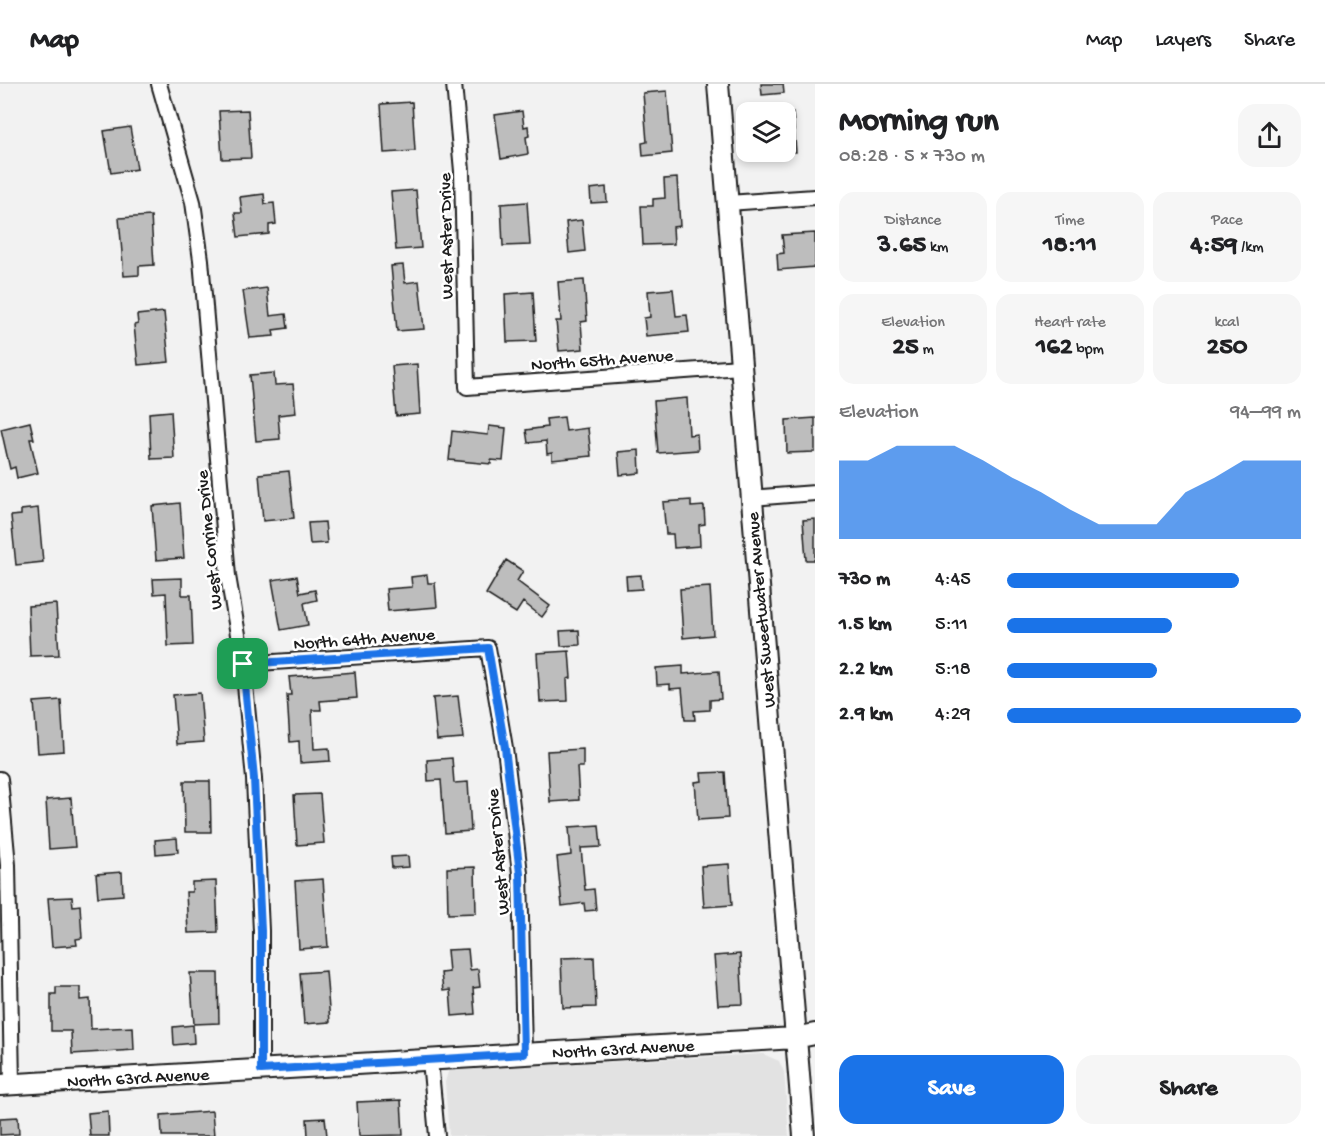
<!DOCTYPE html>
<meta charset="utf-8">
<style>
body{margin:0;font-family:"Gochi Hand",sans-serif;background:#f6f6f6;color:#202124;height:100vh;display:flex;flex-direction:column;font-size:22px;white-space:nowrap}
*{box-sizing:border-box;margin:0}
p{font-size:20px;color:#757577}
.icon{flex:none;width:33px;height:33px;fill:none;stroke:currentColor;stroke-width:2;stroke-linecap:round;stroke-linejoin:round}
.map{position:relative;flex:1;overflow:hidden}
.details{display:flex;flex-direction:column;background:#fff;width:510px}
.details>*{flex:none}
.tools{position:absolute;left:736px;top:18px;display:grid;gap:12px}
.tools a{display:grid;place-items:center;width:60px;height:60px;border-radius:12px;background:#fff;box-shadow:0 3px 9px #0003;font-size:30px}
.pin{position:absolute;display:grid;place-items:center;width:51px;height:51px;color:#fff;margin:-26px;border-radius:12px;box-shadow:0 3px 9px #0006}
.round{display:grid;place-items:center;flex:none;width:63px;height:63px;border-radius:18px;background:#f6f6f6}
.headline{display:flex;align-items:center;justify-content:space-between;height:102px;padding:0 24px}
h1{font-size:33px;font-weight:800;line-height:45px}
.metrics{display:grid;grid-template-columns:repeat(3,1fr);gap:9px;height:102px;padding:6px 24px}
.metrics div{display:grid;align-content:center;border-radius:15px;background:#f6f6f6;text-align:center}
.metrics b{font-size:26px;font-weight:800}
.metrics small{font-size:16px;font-weight:400}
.metrics p{font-size:16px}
.chart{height:168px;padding:12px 24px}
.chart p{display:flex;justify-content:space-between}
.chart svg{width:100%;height:108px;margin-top:6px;fill:#1a73e8;opacity:.7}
.action{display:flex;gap:12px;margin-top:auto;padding:12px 24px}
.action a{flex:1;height:69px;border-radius:18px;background:#1a73e8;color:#fff;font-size:24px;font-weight:800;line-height:69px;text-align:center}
.action a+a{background:#f6f6f6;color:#202124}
ul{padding:0 24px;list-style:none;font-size:20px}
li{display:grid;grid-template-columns:96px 72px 1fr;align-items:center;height:45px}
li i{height:15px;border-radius:8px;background:#1a73e8}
header{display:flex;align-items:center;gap:36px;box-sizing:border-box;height:84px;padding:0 30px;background:#fff;border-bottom:2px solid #e0e0e0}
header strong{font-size:28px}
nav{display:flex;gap:33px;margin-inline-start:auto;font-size:21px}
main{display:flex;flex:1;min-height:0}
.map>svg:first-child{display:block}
.built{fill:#e2e2e2}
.building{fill:#bdbdbd;stroke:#1c1c1c;stroke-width:1.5}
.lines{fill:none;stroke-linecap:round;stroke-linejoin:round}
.street-casing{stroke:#1c1c1c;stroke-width:18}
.secondary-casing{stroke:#1c1c1c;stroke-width:24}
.street{stroke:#fff;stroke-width:14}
.secondary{stroke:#fff;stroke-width:20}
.route-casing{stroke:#fff;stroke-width:12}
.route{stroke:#1a73e8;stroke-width:8}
.labels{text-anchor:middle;stroke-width:5;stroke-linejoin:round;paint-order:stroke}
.street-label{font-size:18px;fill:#1c1c1c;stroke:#fff}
</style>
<header>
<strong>Map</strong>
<nav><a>Map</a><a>Layers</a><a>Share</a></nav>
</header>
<main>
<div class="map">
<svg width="815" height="1052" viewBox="0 0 815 1052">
<rect width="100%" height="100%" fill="#f2f2f2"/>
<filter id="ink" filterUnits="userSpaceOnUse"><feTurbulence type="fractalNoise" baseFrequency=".0167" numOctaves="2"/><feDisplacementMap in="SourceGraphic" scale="12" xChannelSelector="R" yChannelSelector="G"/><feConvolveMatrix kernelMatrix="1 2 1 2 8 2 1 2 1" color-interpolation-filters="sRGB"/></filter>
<g filter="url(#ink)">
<path class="built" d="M763 970 779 977 784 988 789 1052H449L445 998 448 988 453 986Z"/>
<path class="building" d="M761 0H783L784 9 762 11Z
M667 7 672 69 643 72 642 59 647 58 643 9Z
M412 18 415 67 384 69 381 20Z
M248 26 251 74 222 75 219 27Z
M522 27 524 43 528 42 529 52 526 53 528 70 501 75 495 31Z
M786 28H793L796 68H786Z
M130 43 137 85 111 89 104 47Z
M677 94 680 142 673 143 674 160 643 161 641 122H653V115L665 114 664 95Z
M606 103 607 118 591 119 590 105Z
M416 106 421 164 396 166 391 108Z
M264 110 265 120 274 119 276 140 269 141V150L238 153 235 129H242L240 113Z
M527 118 530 161 503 162 501 120Z
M151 132 154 181 139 182V191L124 192 119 134Z
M582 136 585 167 569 169 566 138Z
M815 149V183L778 186 777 170 784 169 782 151Z
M403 181 405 199 419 197 424 245 397 247 391 182Z
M584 196 587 237 581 238 583 265 559 267 556 237H561L558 198Z
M267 204 270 232 286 230 288 244 273 246 274 252 250 254 243 207Z
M673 205 676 232 687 231 689 248 646 252 644 234 650 233 648 207Z
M533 208 536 257 507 258 505 210Z
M164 228 169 278 138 281 134 241 138 240 137 231Z
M417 280 420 330 396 332 392 282Z
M274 289 275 301 293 300 296 329 278 331 280 355 256 357 250 291Z
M687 314 689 351 697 350 698 366 658 369 654 317Z
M171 327 174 374 151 375 149 329Z
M564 333 566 347 588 344 591 372 552 376V369L547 370 546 357 528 359 526 346 547 343 546 335Z
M815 334V368L787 369 786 336Z
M30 338 34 355H30L38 389 17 394 15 383 10 385 1 345Z
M489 342 506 344 503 377 491 376V380L449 376 452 347 488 351Z
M639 366 640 389 620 391 618 368Z
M289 387 294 434 263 437 259 390Z
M691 416V423L704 422 705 440 699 441 700 462 674 464 673 450H666L663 418Z
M180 419 184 474 156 476 152 422Z
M38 424 43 478 16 481 11 432 21 431V426Z
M815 435V476H806L803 436Z
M325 438 327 459 310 460 308 439Z
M506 476 523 487 517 497 550 522 542 533 523 518 516 529 486 510Z
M427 491 428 499H435L437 523 388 527 386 505 412 503 411 493Z
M641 491 642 505 627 506 626 492Z
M297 492 300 509 315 506 317 516 304 519 308 541 281 546 272 496Z
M182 494V511H191L193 561 168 562 166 509 154 510 153 495Z
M710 503 713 551 683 554 680 505Z
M56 520 59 571 30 572 28 522Z
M579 546 580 561 561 562 560 547Z
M569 567 571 594 567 595 568 617 540 618 537 569Z
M683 582V590L719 587 721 615 710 616V626L694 627 695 636H685L682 604 670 605V600L657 601 656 584Z
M355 588 357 614 320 617 321 626H312L314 665 329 664 330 677 300 679 299 657 290 658 287 611H291L289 593Z
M200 609 204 658 177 660 173 611Z
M458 612 463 654 437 656 433 614Z
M61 616 64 667 38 669 34 618Z
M583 665V683H577L579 716 550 718 547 667Z
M452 674 454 699 468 698 471 747 445 749 441 696 428 697 427 676Z
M725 688 728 734 698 736 695 698 702 697 701 689Z
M184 697H210L211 748H185Z
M320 710 324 759 297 761 294 711Z
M71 714 75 763 49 765 46 716Z
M599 741 601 763 581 764 585 806 594 805 596 826 585 827 584 819 562 822 557 773 571 771 569 743Z
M177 754 178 768 156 770 155 756Z
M408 772 409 783 392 784 391 773Z
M729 780 732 821 704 823 701 782Z
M475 783 476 829 448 830 447 784Z
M122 788 123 811 98 813 96 790Z
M323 795 328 863 299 865 295 797Z
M216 797 218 848 188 849 186 808H192V798Z
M72 813 73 822 80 821 82 854 76 855 77 861 52 863 48 814Z
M468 865 470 886 478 885 480 903 473 904 475 930 452 932 450 906 443 907 441 889 449 888 447 866Z
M740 870 743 920 718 921 714 872Z
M594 873 596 923 563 924 561 874Z
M326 887 330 938 304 940 300 889Z
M190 889H218L219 939 194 940Z
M56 903H80V916L90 915 91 945 133 943 134 966 72 970 71 947H51V910H56Z
M193 941 194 959 174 961 173 943Z
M401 1016 403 1051 359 1052 357 1018Z
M108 1027 109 1052H90L88 1029Z
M212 1027 214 1052H162L161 1031Z
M18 1033 19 1050 0 1051V1034Z
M325 1034 327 1052H308L307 1035Z"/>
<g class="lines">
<defs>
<path id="street" d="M159 0 193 118 201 176 228 492 243 580 254 695 261 847V986
M454 0 462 87 467 303 740 283
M728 119 815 113
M750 414 815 409
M243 580 488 564 505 664 520 789 524 970
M0 695 8 781 12 1000
M430 976 437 1052"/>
<path id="secondary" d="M718 0 804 1052
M0 1001 795 954 815 950"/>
</defs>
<use href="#street" class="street-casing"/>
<use href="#secondary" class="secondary-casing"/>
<use href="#street" class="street"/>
<use href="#secondary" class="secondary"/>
</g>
</g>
<g class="lines" filter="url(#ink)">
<defs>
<path id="route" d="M488 564 505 664 520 789 524 970 261 986V847L254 695 243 580Z"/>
</defs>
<use href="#route" class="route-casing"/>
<use href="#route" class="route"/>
</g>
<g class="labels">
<g class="street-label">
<text transform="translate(445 152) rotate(-91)" y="6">West Aster Drive</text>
<text transform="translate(602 275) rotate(-4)" y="6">North 65th Avenue</text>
<text transform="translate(208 456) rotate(-96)" y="6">West Corrine Drive</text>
<text transform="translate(760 526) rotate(-95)" y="6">West Sweetwater Avenue</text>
<text transform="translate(364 554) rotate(-4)" y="6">North 64th Avenue</text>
<text transform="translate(497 768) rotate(-95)" y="6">West Aster Drive</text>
<text transform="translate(623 964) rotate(-3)" y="6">North 63rd Avenue</text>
<text transform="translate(138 993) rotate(-3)" y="6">North 63rd Avenue</text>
</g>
</g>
</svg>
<div class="tools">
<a><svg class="icon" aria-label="layers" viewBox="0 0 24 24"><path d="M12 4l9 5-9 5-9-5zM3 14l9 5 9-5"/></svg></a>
</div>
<div class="pin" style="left:243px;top:580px;background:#1e9e55"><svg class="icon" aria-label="arrive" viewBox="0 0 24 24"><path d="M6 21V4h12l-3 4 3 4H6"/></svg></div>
</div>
<section class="details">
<div class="headline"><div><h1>Morning run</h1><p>08:28 · 5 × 730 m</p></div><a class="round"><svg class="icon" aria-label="share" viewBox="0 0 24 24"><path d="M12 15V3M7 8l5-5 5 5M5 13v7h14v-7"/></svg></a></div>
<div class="metrics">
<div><p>Distance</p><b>3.65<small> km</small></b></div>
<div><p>Time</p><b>18:11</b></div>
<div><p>Pace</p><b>4:59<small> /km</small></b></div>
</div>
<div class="metrics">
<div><p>Elevation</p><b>25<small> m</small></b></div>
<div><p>Heart rate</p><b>162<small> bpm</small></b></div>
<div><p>kcal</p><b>250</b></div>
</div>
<div class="chart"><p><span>Elevation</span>94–99 m</p>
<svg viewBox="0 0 160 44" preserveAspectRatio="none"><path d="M0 44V12L10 12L20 6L30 6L40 6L50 12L60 19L70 25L80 32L90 38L100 38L110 38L120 25L130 19L140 12L150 12L160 12V44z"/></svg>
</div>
<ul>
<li><b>730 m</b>4:45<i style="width:79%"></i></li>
<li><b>1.5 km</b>5:11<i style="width:56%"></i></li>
<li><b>2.2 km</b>5:18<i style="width:51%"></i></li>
<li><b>2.9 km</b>4:29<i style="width:100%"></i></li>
</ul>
<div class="action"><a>Save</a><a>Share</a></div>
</section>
</main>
